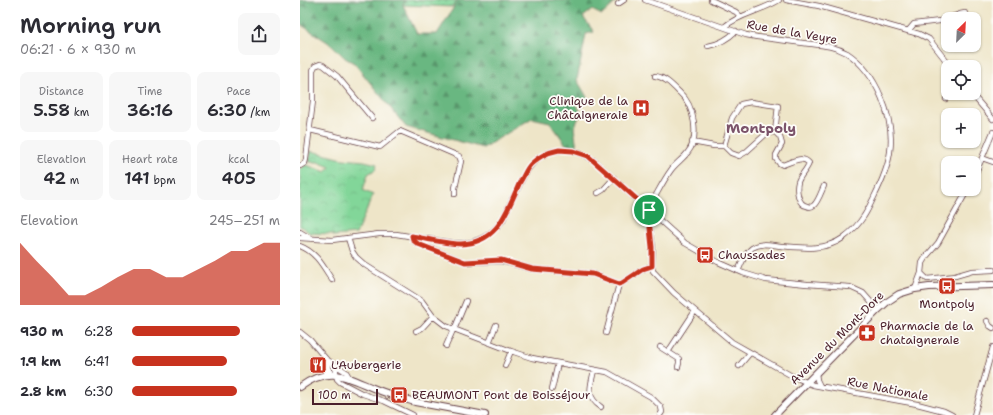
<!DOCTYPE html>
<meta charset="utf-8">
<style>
body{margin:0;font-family:"Shantell Sans",sans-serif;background:#f7f7f7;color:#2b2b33;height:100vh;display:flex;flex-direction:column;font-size:15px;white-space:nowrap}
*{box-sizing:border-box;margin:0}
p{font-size:13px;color:#7c7c81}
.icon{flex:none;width:22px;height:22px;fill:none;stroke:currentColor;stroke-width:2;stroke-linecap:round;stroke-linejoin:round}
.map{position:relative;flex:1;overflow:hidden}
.sheet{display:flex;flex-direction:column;background:#fff;width:300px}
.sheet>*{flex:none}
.needle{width:26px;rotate:24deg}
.tools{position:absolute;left:641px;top:12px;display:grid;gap:8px}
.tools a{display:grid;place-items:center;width:40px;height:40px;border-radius:8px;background:#fff;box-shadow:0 1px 3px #0004;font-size:20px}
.scale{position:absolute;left:12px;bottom:10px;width:66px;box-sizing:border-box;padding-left:4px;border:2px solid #4a1f2b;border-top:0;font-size:11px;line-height:14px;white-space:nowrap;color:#4a1f2b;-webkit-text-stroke:3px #fdfcf7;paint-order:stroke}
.pin{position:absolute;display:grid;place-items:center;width:34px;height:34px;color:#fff;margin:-17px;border:2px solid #fff;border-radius:50%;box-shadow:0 1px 4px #0007}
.round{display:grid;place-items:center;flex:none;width:42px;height:42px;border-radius:8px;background:#f7f7f7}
.headline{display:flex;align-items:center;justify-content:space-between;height:68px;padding:0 20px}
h1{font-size:22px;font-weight:600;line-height:30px}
.figures{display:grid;grid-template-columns:repeat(3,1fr);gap:6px;height:68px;padding:4px 20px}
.figures div{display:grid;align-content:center;border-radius:8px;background:#f7f7f7;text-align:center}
.figures b{font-size:17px;font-weight:600}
.figures small{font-size:11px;font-weight:400}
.figures p{font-size:11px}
.chart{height:112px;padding:8px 20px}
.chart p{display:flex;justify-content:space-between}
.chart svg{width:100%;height:72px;margin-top:4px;fill:#c8321e;opacity:.7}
ul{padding:0 20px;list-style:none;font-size:13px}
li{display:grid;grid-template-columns:64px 48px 1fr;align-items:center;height:30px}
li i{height:10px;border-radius:5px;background:#c8321e}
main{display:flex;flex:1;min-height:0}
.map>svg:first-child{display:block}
.grass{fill:url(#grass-dots);stroke:#667a62}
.forest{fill:url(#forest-firs);stroke:#5a6b56}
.park{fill:url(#park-crowns);stroke:#667a62}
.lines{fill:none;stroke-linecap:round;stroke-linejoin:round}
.minor-casing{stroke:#633d43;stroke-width:6}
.major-casing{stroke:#633d43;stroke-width:8}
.minor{stroke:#fff;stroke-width:4.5}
.major{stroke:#fff;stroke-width:6}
.route-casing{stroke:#fff;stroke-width:8}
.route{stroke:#c8321e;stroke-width:5}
.labels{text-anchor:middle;stroke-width:3.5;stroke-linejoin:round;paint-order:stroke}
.street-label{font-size:12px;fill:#4a1f2b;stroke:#fdfcf7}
.poi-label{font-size:12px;fill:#4a1f2b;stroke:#fdfcf7;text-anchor:start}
.quarter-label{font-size:14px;font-weight:bold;fill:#7b536a;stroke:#fdfcf7}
</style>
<main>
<section class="sheet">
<div class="headline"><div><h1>Morning run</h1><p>06:21 · 6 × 930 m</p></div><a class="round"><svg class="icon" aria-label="share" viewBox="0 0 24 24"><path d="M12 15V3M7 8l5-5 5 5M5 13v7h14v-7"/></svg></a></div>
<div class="figures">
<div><p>Distance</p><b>5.58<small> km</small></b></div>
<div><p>Time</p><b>36:16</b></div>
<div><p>Pace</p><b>6:30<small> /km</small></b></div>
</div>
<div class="figures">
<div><p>Elevation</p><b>42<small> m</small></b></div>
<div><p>Heart rate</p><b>141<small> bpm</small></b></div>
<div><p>kcal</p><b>405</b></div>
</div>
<div class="chart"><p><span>Elevation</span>245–251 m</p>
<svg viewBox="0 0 160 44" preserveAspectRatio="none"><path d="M0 44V6L10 17L20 27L30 38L40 38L50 33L60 27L70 22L80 22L90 27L100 27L110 22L120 17L130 11L140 11L150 6L160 6V44z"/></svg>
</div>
<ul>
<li><b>930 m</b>6:28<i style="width:73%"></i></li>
<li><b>1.9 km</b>6:41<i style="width:64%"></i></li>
<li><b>2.8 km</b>6:30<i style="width:71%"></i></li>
</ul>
</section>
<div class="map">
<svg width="693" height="415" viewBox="0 0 693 415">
<defs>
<pattern id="grass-dots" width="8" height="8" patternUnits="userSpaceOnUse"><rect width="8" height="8" fill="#82d699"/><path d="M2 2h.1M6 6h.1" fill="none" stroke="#72b784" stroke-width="1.8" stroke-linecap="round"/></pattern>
<pattern id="forest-firs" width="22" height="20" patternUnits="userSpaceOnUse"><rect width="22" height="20" fill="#69b781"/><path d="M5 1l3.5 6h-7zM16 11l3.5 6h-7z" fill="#58946a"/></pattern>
<pattern id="park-crowns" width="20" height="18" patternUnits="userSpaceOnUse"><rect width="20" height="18" fill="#82d699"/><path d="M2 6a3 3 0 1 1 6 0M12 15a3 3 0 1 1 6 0" fill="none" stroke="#72b784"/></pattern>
</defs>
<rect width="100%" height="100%" fill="#fdfcf7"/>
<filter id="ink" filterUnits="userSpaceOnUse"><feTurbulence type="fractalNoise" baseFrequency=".025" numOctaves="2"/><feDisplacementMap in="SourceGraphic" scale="8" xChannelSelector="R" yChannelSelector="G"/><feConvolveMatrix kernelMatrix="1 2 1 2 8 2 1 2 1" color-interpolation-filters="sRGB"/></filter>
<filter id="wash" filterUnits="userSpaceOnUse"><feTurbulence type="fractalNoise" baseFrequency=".012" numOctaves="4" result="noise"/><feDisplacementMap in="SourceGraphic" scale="16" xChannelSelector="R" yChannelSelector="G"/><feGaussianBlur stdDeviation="0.9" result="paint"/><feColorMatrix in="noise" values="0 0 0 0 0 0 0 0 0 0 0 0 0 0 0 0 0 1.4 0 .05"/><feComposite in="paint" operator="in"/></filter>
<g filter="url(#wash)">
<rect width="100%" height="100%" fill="#eee5c8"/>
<path class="grass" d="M105 0H157L154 7 103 5Z"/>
<path class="forest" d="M0 0H105L103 5 117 34H137L154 7 157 0H318L302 15 292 10 283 17 294 32 286 34 277 80 288 99 276 103 281 113 274 128 277 148 267 146 250 122 232 118 183 148 106 127 54 63 45 58 32 45 0 24Z"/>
<path class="park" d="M11 151 43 159 64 161 77 164 76 169 68 174 63 190 73 195 56 234 33 236V234L10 233 0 226V169L6 165 26 172 30 167 18 162H9Z"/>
</g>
<g filter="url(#ink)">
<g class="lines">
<defs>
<path id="minor" d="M345 0 446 35 457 37C472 39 488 41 503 43 518 45 533 45 547 53 576 72 595 118 590 152 588 168 581 183 574 197 571 203 568 210 564 216 559 224 551 232 543 238 525 251 502 248 481 246 471 245 461 242 452 248 444 254 442 263 438 271
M411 0 436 12 441 17
M486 0 519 6 619 34 629 39 651 67
M318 4 324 0
M424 27C439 14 462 11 479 0
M608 31 614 24 640 21 660 14 665 13
M408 46C419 44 428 39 436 31
M355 76C365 77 373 86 380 93 394 105 400 137 388 152 383 159 376 163 371 170 363 181 357 194 349 207L348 215 353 247 352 266 353 271 374 293 432 342 492 376 513 385 617 404 644 411 652 415
M671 93 693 119
M646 99 653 93
M10 130 80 147 100 131 156 155 159 156 161 161 155 188V194
M392 142 414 146H424L431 153 439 156 446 152 467 133 475 132 480 137 482 144 476 155V159L479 163 483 165C491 162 502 155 509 163 507 170 500 175 498 182 496 190 498 205 507 206 509 207 512 207 514 205 518 202 522 190 524 186
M424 146 432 118 441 104 451 102 478 106 475 132
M682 158 693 162
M0 166 5 163 6 159 13 101V70L15 66 20 64 23 65 37 76 72 118
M674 177 693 132
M298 193 303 190 314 178
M0 232 10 238
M112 236 113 240 115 242 165 262 201 261 232 269 293 274 319 284 322 283 343 269 352 266
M0 238 32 240 79 234H96L153 243C174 245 190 237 203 220 207 210 211 201 216 192 225 171 235 152 261 150 272 149 283 153 293 160L385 243 418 262 443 273 466 280 507 284 550 287 563 293 578 310
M48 238 52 251 56 257 65 265 122 301 133 316 122 328 116 331
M0 246C16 252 23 266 32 280
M621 273 627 279 655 276 672 271 693 270
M615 289 621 273 622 263 625 258 638 243 668 189
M133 316 146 326 211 351 232 358 307 372 351 397 361 407 362 412 360 415
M687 321 690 326 693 328
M154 330 166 301
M0 332 10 340 26 359 46 372 49 377
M306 333 319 284
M189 343 196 325
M146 346 153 330
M360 347 379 359V363L378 367
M368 352 395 311
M26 359 31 375
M35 365 37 379 40 382 63 394 84 401 113 415
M205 366 211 351
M439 366 450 353
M294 370C291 386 285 396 301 407
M516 373 517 380 520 386
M26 375V367L28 365
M252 389 258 363
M674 415 693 347"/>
<path id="major" d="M0 387C29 366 44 376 73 388 87 394 101 398 115 402L185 415
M475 415 578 310 587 302 599 294 615 289 629 287 693 285"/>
</defs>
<use href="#minor" class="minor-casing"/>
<use href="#major" class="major-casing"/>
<use href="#minor" class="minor"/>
<use href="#major" class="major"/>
</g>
</g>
<g class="lines" filter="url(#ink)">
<defs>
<path id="route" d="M259 150 273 151 288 156 349 210V219L352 247V266L343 269 322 283 319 284 293 274 232 269 201 260 165 262 118 244 113 240 112 236C127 239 146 244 161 244 199 243 207 210 220 182 224 176 226 169 231 164 239 156 249 152 259 150Z"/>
</defs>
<use href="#route" class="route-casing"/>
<use href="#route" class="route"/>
</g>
<defs>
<symbol id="hospital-square" viewBox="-11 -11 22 22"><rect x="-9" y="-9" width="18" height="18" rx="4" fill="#c8321e" stroke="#fdfcf7"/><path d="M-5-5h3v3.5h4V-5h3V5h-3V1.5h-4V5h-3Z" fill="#fff"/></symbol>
<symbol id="bus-square" viewBox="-11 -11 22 22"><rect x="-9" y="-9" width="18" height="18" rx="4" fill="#c8321e" stroke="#fdfcf7"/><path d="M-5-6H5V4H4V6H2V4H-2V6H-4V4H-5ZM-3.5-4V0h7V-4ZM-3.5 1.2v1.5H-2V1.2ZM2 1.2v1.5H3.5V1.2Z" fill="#fff"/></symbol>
<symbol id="pharmacy-square" viewBox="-11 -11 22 22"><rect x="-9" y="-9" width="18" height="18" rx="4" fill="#c8321e" stroke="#fdfcf7"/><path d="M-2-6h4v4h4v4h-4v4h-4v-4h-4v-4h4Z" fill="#fff"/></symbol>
<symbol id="restaurant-square" viewBox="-11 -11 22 22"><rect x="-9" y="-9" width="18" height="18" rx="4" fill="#c8321e" stroke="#fdfcf7"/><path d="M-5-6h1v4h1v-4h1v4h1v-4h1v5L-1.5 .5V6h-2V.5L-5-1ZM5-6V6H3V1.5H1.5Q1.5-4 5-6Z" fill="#fff"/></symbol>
</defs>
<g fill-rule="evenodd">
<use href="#hospital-square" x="331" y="98" width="20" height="20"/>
<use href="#bus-square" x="395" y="245" width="20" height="20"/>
<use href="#bus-square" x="637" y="276" width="20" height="20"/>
<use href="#pharmacy-square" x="557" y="323" width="20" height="20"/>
<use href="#restaurant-square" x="8" y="355" width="20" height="20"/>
<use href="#bus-square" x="89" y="385" width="20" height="20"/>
</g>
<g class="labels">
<g class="street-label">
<text transform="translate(492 32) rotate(10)" y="4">Rue de la Veyre</text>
<text transform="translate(537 338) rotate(-45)" y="4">Avenue du Mont-Dore</text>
<text transform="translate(588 389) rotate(11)" y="4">Rue Nationale</text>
</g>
<g class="poi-label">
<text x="328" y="105" text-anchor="end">Clinique de la<tspan x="328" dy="14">Châtaigneraie</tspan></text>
<text x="418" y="259">Chaussades</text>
<text x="647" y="308" text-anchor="middle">Montpoly</text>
<text x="580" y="330">Pharmacie de la<tspan x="580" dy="14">chataigneraie</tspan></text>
<text x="31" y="369">L'Aubergerie</text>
<text x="112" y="399">BEAUMONT Pont de Boisséjour</text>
</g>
<g class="quarter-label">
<text x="461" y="133">Montpoly</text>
</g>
</g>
</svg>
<div class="tools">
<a><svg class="needle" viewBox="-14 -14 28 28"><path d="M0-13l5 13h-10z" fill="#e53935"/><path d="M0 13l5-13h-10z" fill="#7c7c81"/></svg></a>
<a><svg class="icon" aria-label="locate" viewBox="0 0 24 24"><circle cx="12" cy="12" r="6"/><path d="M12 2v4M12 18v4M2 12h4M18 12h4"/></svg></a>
<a>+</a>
<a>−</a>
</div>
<div class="scale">100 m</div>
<div class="pin" style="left:349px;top:210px;background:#1e9e55"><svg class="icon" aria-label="arrive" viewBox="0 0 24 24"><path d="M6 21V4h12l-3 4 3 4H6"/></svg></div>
</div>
</main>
